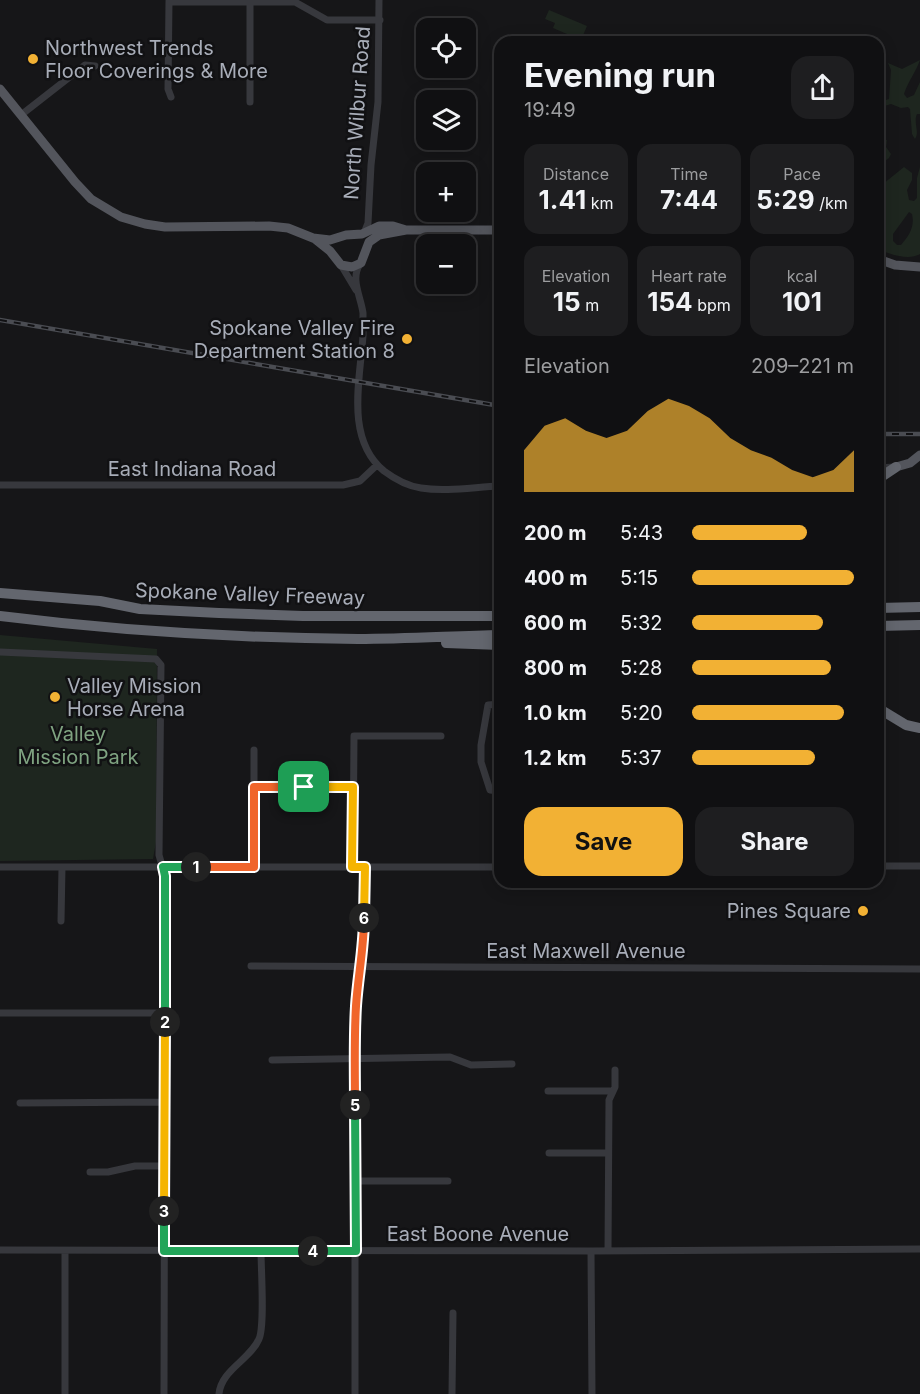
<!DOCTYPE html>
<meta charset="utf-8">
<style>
body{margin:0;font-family:Inter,sans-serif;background:#1e1e20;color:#f1f3f6;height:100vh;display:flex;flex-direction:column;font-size:22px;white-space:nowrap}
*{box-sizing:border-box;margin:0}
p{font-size:20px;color:#9c9d9f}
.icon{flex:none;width:33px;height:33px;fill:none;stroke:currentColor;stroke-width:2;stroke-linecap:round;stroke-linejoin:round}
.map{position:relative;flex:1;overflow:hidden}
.sheet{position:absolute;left:494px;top:36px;width:390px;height:852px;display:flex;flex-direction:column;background:#101012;border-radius:18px;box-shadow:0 3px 15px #0003,0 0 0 2px #303032}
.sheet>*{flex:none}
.fabs{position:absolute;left:416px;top:18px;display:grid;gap:12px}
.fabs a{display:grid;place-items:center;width:60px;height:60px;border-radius:12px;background:#101012;box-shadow:0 3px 15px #0003,0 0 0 2px #303032;font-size:30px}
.pin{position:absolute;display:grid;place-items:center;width:51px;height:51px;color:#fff;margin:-26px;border-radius:12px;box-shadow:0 3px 9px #0006}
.km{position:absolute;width:30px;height:30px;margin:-15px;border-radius:50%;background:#222;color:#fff;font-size:16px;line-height:30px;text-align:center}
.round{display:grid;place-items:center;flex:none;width:63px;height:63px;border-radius:18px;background:#1e1e20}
.headline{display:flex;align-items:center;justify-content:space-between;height:102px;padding:0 30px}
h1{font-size:33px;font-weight:700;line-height:45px}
.stats{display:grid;grid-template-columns:repeat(3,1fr);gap:9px;height:102px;padding:6px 30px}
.stats div{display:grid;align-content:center;border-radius:15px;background:#1e1e20;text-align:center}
.stats b{font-size:26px;font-weight:700}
.stats small{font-size:16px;font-weight:400}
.stats p{font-size:16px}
.chart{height:168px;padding:12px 30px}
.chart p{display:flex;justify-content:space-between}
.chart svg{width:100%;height:108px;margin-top:6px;fill:#f2b134;opacity:.7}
.button{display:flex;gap:12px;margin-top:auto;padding:12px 30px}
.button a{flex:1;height:69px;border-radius:18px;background:#f2b134;color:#111;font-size:24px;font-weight:700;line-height:69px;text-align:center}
.button a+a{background:#1e1e20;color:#f1f3f6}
ul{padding:0 30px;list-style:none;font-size:20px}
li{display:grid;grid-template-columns:96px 72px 1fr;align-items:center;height:45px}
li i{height:15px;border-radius:8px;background:#f2b134}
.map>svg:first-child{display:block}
.green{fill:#1e261f;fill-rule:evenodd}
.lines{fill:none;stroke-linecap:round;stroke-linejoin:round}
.minor{stroke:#37383d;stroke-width:7}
.major{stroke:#53555c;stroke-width:9}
.highway{stroke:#63666e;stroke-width:10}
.rail-casing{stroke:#4a4c52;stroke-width:4.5}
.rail{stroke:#111113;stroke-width:2;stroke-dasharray:7;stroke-linecap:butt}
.split-1-casing{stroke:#fff;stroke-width:12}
.split-2-casing{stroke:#fff;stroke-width:12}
.split-3-casing{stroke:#fff;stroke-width:12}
.split-4-casing{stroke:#fff;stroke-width:12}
.split-5-casing{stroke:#fff;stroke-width:12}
.split-6-casing{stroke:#fff;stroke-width:12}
.split-7-casing{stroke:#fff;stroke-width:12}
.split-1{stroke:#f0652b;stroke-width:8}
.split-2{stroke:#22a559;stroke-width:8}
.split-3{stroke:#f5b400;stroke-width:8}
.split-4{stroke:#22a559;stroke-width:8}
.split-5{stroke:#22a559;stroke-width:8}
.split-6{stroke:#f0652b;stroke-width:8}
.split-7{stroke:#f5b400;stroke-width:8}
.poi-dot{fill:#f2b134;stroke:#111113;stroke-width:2}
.labels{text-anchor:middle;stroke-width:5;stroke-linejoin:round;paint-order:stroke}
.poi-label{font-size:20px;fill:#a8adb8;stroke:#111113;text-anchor:start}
.street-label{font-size:20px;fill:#a8adb8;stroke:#111113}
.park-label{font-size:20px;fill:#7fa381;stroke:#111113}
</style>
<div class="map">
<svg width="920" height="1394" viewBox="0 0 920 1394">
<rect width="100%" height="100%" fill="#161618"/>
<path class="green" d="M549 10 587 26 581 40 553 28 555 23 545 19Z
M878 59C883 72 877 80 878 94L886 100 889 99 891 70 888 63 902 69 920 60C916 72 908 81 904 94L907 98 914 95 920 82V114H917C913 122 920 132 915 139L912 134 910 109 908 107 901 108 891 104 878 108Z
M887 140 886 147 891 154 889 158 881 164 878 175V141Z
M904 167 912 173V180L907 190 909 200 914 201 917 198V178L920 167V254C908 261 890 254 878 249V188ZM909 212 912 214C915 227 909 236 901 245H897L893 241V234Z
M0 635 157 649 156 842 153 859 0 861Z"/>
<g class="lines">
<path class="minor" d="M169 1 168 89 171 97
M169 2H295L327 20H380
M250 2V102
M21 115 85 65 95 66
M364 233 368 223 371 165 378 102 379 0
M360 264C350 279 361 297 363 313 363 321 363 329 363 336 360 380 345 439 384 471 396 480 407 486 421 488 446 492 474 487 500 486
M341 265 356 290
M878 468 894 467
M0 485H343L360 481 377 465
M0 652 156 659 161 665 159 855 165 876V930L164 1394
M500 704 488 705 481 745V762L490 790 500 791
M254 750V867
M254 787H353
M353 866 354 736H441
M878 866H920
M0 867H500
M61 921 62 867
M251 966 920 969
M0 1013H165
M272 1060 450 1057 471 1065 512 1064
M548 1091H613
M20 1103 165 1102
M549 1153H608
M90 1172H108L135 1166H165
M355 1181H448
M0 1250 591 1251 920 1249
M591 1251 592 1394
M608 1251 609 1100 615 1087V1070
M65 1394V1251
M219 1394C221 1370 250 1360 259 1339 265 1326 261 1269 261 1251
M355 1394V1059L356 1008 364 946 365 866
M452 1394 453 1313"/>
<path class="major" d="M0 89 75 182 91 199 121 217 145 224 165 227 269 226 288 228 313 238 330 240 346 235 362 234 379 226H393L406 230
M315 239 330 251 341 265 352 267 361 263 369 242 379 235 406 230H500
M878 259 895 265 920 267
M896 467 910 463 920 455"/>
<path class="highway" d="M878 479 896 467
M0 593 100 601 140 609 219 613 303 616H500
M878 608 920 607
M0 616C119 631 239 638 358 639 405 639 453 636 500 635
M878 626 920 625
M446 643 500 645
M878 708 906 725 920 728"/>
<defs>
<path id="rail" d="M0 320 500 406
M878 434H920"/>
</defs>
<use href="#rail" class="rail-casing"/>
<use href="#rail" class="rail"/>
</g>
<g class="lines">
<defs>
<path id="split-1" d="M196 867H254V787H304"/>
<path id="split-2" d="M165 1022V876L163 867H196"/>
<path id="split-3" d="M164 1211 165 1022"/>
<path id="split-4" d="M164 1211V1251H313"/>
<path id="split-5" d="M313 1251H356L355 1105"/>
<path id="split-6" d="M355 1105C355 1072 354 1039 356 1006 358 976 364 948 364 918"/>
<path id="split-7" d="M304 787H353L352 867H365L364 918"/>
</defs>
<use href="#split-1" class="split-1-casing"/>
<use href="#split-2" class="split-2-casing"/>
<use href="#split-3" class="split-3-casing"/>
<use href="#split-4" class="split-4-casing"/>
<use href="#split-5" class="split-5-casing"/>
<use href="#split-6" class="split-6-casing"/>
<use href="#split-7" class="split-7-casing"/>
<use href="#split-1" class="split-1"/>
<use href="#split-2" class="split-2"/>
<use href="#split-3" class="split-3"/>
<use href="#split-4" class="split-4"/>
<use href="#split-5" class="split-5"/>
<use href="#split-6" class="split-6"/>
<use href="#split-7" class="split-7"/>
</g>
<g class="poi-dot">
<circle cx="33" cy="59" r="6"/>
<circle cx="407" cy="339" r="6"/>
<circle cx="55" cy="697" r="6"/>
<circle cx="863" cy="911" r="6"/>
</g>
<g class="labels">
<g class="poi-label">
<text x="45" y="55">Northwest Trends<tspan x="45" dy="23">Floor Coverings &amp; More</tspan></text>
<text x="395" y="335" text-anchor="end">Spokane Valley Fire<tspan x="395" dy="23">Department Station 8</tspan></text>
<text x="67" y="693">Valley Mission<tspan x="67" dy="23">Horse Arena</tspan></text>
<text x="851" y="918" text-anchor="end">Pines Square</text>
</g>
<g class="street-label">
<text transform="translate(357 113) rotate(-86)" y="7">North Wilbur Road</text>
<text x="192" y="476">East Indiana Road</text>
<text transform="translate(250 594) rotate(2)" y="7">Spokane Valley Freeway</text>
<text x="586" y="958">East Maxwell Avenue</text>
<text x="478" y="1241">East Boone Avenue</text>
</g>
<g class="park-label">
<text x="78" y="741">Valley<tspan x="78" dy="23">Mission Park</tspan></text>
</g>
</g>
</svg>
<div class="fabs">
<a><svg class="icon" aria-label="locate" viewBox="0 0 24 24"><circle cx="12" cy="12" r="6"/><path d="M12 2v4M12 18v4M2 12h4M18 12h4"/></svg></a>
<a><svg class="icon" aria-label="layers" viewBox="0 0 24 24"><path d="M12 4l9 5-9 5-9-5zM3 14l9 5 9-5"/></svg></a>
<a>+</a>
<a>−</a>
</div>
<div class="pin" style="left:304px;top:787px;background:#1e9e55"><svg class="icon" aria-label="arrive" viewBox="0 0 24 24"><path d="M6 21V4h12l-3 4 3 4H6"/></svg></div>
<b class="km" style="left:196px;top:867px">1</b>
<b class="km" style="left:165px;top:1022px">2</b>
<b class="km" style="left:164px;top:1211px">3</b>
<b class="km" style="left:313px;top:1251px">4</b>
<b class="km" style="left:355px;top:1105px">5</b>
<b class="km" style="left:364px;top:918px">6</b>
<section class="sheet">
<div class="headline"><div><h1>Evening run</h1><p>19:49</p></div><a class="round"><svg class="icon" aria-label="share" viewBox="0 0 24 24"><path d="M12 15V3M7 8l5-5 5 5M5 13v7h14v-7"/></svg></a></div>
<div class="stats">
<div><p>Distance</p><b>1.41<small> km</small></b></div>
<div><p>Time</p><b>7:44</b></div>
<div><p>Pace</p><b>5:29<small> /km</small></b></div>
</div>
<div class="stats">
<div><p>Elevation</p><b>15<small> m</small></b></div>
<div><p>Heart rate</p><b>154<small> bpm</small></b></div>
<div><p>kcal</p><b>101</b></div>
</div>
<div class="chart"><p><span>Elevation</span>209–221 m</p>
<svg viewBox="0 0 160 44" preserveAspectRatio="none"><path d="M0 44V27L10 17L20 14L30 19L40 22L50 19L60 11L70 6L80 9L90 14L100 22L110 27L120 30L130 35L140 38L150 35L160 27V44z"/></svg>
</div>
<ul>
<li><b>200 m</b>5:43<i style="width:71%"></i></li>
<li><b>400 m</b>5:15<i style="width:100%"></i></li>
<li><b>600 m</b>5:32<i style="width:81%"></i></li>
<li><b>800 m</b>5:28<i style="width:86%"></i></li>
<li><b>1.0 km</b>5:20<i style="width:94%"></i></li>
<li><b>1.2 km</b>5:37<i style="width:76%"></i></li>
</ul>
<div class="button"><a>Save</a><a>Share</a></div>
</section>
</div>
